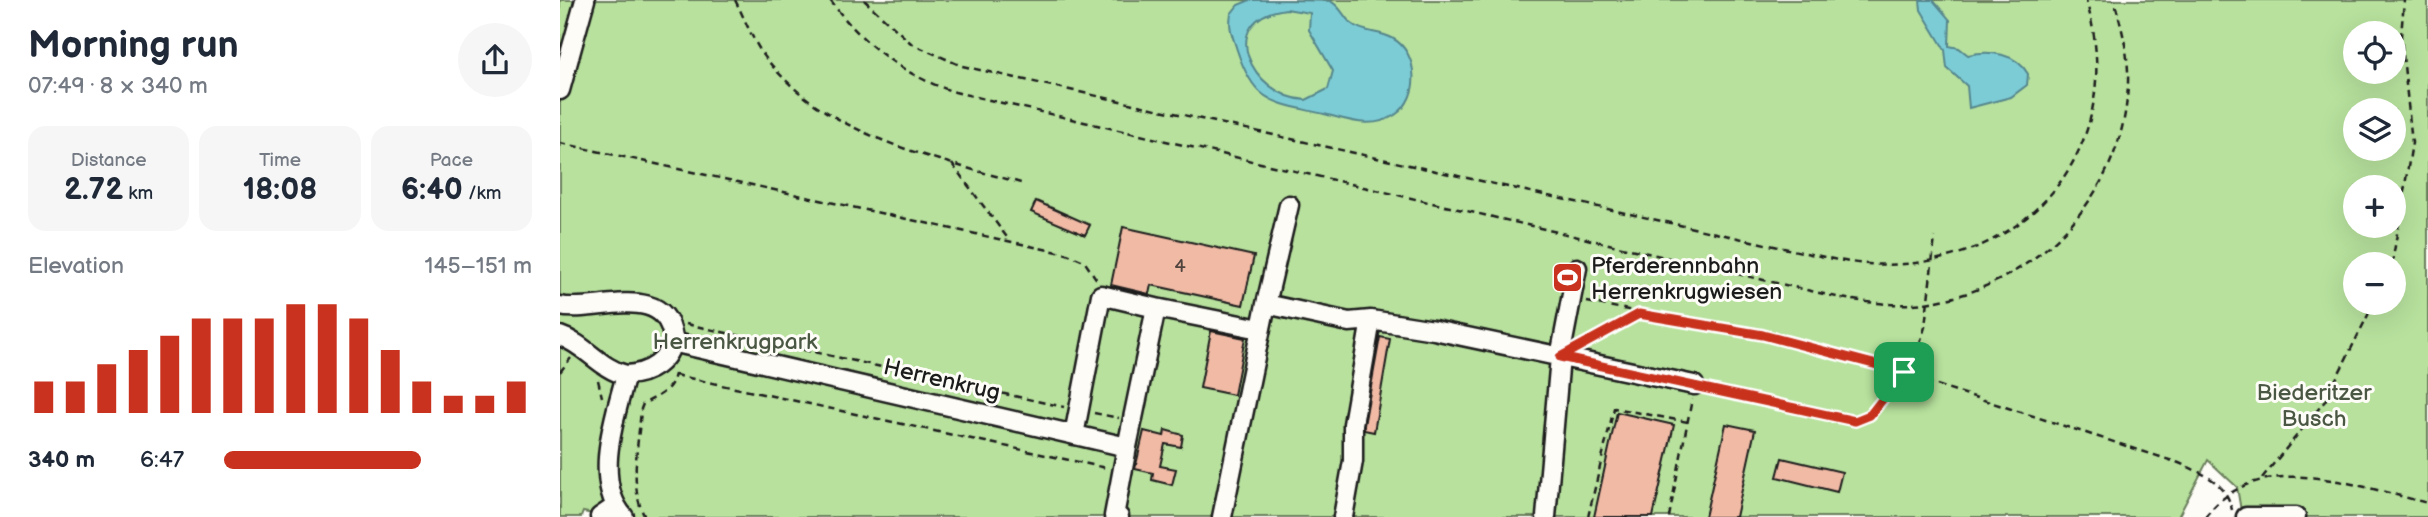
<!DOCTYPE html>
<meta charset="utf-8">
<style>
body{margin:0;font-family:"Balsamiq Sans",sans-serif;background:#f6f6f7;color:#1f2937;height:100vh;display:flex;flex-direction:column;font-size:26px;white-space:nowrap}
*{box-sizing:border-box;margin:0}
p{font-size:23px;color:#747a83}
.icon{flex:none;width:38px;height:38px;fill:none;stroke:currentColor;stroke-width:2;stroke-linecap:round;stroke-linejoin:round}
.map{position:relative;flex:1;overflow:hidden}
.details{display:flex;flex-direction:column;background:#fff;width:560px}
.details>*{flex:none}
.fabs{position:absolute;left:1783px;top:21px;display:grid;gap:14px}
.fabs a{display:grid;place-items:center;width:63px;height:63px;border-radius:50%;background:#fff;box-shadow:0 7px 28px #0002;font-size:35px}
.pin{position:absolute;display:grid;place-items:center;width:60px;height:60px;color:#fff;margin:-30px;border-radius:14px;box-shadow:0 4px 10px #0006}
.round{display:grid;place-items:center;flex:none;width:74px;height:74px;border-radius:37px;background:#f6f6f7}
.overview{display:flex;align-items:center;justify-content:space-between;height:119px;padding:0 28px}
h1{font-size:38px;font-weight:600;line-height:52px}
.stats{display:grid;grid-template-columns:repeat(3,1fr);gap:10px;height:119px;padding:7px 28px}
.stats div{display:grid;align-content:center;border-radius:18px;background:#f6f6f7;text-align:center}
.stats b{font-size:30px;font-weight:600}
.stats small{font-size:19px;font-weight:400}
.stats p{font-size:19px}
.chart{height:196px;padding:14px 28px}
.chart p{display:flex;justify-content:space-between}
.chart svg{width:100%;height:126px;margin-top:7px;stroke:#c8321e;stroke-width:6}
ul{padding:0 28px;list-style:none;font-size:23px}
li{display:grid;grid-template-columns:112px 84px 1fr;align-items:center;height:52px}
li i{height:18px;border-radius:9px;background:#c8321e}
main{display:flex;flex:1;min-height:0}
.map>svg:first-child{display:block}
.green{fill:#b7e19d;stroke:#6a7e5c;stroke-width:2;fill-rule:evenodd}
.water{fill:#7cccd6;stroke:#56868c;stroke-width:2;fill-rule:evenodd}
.building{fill:#f1baa5;stroke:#1c1c1c;stroke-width:2}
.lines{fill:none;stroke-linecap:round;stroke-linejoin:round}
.minor-casing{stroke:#1c1c1c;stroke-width:23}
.path{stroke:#1c1c1c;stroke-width:2.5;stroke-dasharray:7 5;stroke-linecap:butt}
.minor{stroke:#fdfcf7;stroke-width:18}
.route-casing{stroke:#fff;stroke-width:14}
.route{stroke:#c8321e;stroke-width:9}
.labels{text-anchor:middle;stroke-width:6;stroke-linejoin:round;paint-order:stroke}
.number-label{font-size:19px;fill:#51443e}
.poi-label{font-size:23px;fill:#1c1c1c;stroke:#fdfcf7;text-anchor:start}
.park-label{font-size:23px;fill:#4a5743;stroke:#fdfcf7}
.street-label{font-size:23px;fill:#1c1c1c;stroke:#fdfcf7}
</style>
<main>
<section class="details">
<div class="overview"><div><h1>Morning run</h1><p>07:49 · 8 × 340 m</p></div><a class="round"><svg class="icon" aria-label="share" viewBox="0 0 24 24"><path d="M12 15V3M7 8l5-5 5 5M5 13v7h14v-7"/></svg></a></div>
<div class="stats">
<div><p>Distance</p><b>2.72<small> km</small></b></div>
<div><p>Time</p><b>18:08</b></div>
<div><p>Pace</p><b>6:40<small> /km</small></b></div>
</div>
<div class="chart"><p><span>Elevation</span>145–151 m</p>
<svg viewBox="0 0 160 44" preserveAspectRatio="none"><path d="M5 44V33M15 44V33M25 44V27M35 44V22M45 44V17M55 44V11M65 44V11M75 44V11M85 44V6M95 44V6M105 44V11M115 44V22M125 44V33M135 44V38M145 44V38M155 44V33"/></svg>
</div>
<ul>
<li><b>340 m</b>6:47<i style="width:64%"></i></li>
</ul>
</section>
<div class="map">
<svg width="1868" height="517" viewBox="0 0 1868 517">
<rect width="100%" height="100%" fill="#fdfcf7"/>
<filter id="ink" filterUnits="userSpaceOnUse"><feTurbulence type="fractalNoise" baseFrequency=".0143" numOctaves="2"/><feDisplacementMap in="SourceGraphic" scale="14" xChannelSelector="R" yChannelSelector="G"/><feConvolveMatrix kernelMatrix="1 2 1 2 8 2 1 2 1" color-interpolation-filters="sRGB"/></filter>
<g filter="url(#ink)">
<path class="green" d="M0 0H1868V517H1682L1677 487 1648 460 1618 517H48L23 512 21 517H0ZM1796 33H1834V72H1796ZM1796 110H1834V149H1796ZM1796 187H1834V226H1796ZM1796 264H1834V303H1796Z"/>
<path class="water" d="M690 0C703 0 762 0 770 1 781 6 783 17 792 24 803 33 819 31 832 38 859 52 861 98 835 115 811 130 789 120 764 114 714 102 695 105 677 50 673 37 668 28 671 14L678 5ZM726 9 750 13 749 30 773 71 768 89 746 100C690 96 655 18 726 9Z
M1360 0H1373L1390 20 1389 46 1399 48 1408 55C1430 50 1456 53 1468 74L1467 85 1451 97 1409 108 1407 86 1387 68 1385 50 1361 10Z"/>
<path class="building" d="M476 201 530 225 525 235 471 212Z
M563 227 694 256 683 305 591 285 589 294 551 285Z
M651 331 685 338 674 395 640 388Z
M820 337 830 339 814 432 804 430V425Z
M1057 412 1114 425 1093 517H1034Z
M1166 424 1195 430 1176 517H1145Z
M605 430 623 435 621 447 605 444 600 466 616 469 612 485 592 480 593 473 575 469 584 431 604 436Z
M1222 458 1282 472 1277 492 1217 477Z"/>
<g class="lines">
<defs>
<path id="minor" d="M0 90 25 0
M706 304 729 205
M0 306C35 314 105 280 113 338 109 362 89 374 66 375 40 369 25 344 0 336
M596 308 700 329
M112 342 567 447 554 516 559 517
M514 435 541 295 596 308 567 447
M40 517 56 506
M64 517C32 481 55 416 66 375
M662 517 706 304 789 322 811 320 874 330 1134 385
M783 517 793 461V424L811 320
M986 517 1000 357 1017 268
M1686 517H1736"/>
</defs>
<use href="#minor" class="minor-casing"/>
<path class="path" d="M175 0C184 17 191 37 202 53 262 135 369 157 461 183
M270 0C301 43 344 76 395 92L1281 298C1310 303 1341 307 1371 302 1477 285 1565 193 1568 83 1569 54 1562 28 1554 0
M304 0 352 44 402 66 1273 259C1437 293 1576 169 1526 0
M0 143 507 254 524 261 537 280
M392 164 449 240
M1832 264 1852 143 1841 36 1844 0
M1027 302 1203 336 1287 356 1619 463C1644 474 1666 482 1672 510
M126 324 504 407
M1024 344 1079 314
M0 372 11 358
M115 375 546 468
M38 380 42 397
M1150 388 1291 420H1299L1310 415 1356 356 1365 327 1375 237
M534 413 559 418
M1702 478 1765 401 1814 303
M85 517C68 487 79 442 81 409L83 404C97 396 111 392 115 374
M1028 517 1054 408 1128 422
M1109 517 1132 399
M1645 517C1699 446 1798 487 1868 503"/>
<use href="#minor" class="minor"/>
</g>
</g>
<g class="lines" filter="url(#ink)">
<defs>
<path id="route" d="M1079 314 1203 335 1344 372 1310 415 1295 421 1000 357Z"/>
</defs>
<use href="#route" class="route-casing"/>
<use href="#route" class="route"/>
</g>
<defs>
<symbol id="stadium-square" viewBox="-11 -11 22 22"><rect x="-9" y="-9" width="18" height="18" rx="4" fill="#c8321e" stroke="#fdfcf7"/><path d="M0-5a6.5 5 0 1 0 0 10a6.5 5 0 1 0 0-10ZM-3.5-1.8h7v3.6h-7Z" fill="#fff"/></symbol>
</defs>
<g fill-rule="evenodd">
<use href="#stadium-square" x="990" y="260" width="35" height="35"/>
</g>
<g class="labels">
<g class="number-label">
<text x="620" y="272">4</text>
</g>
<g class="poi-label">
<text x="1031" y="273">Pferderennbahn<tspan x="1031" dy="26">Herrenkrugwiesen</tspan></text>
</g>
<g class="park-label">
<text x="175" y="349">Herrenkrugpark</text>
<text x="1754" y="400">Biederitzer<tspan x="1754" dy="26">Busch</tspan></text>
</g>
<g class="street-label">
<text transform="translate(382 379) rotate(13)" y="8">Herrenkrug</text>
</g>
</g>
</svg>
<div class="fabs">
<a><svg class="icon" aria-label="locate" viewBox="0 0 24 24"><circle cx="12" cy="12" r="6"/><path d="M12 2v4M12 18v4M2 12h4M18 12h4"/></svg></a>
<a><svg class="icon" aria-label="layers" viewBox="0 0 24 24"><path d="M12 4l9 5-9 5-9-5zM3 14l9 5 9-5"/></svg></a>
<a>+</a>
<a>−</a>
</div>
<div class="pin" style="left:1344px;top:372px;background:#1e9e55"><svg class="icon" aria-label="arrive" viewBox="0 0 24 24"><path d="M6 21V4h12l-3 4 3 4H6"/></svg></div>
</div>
</main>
